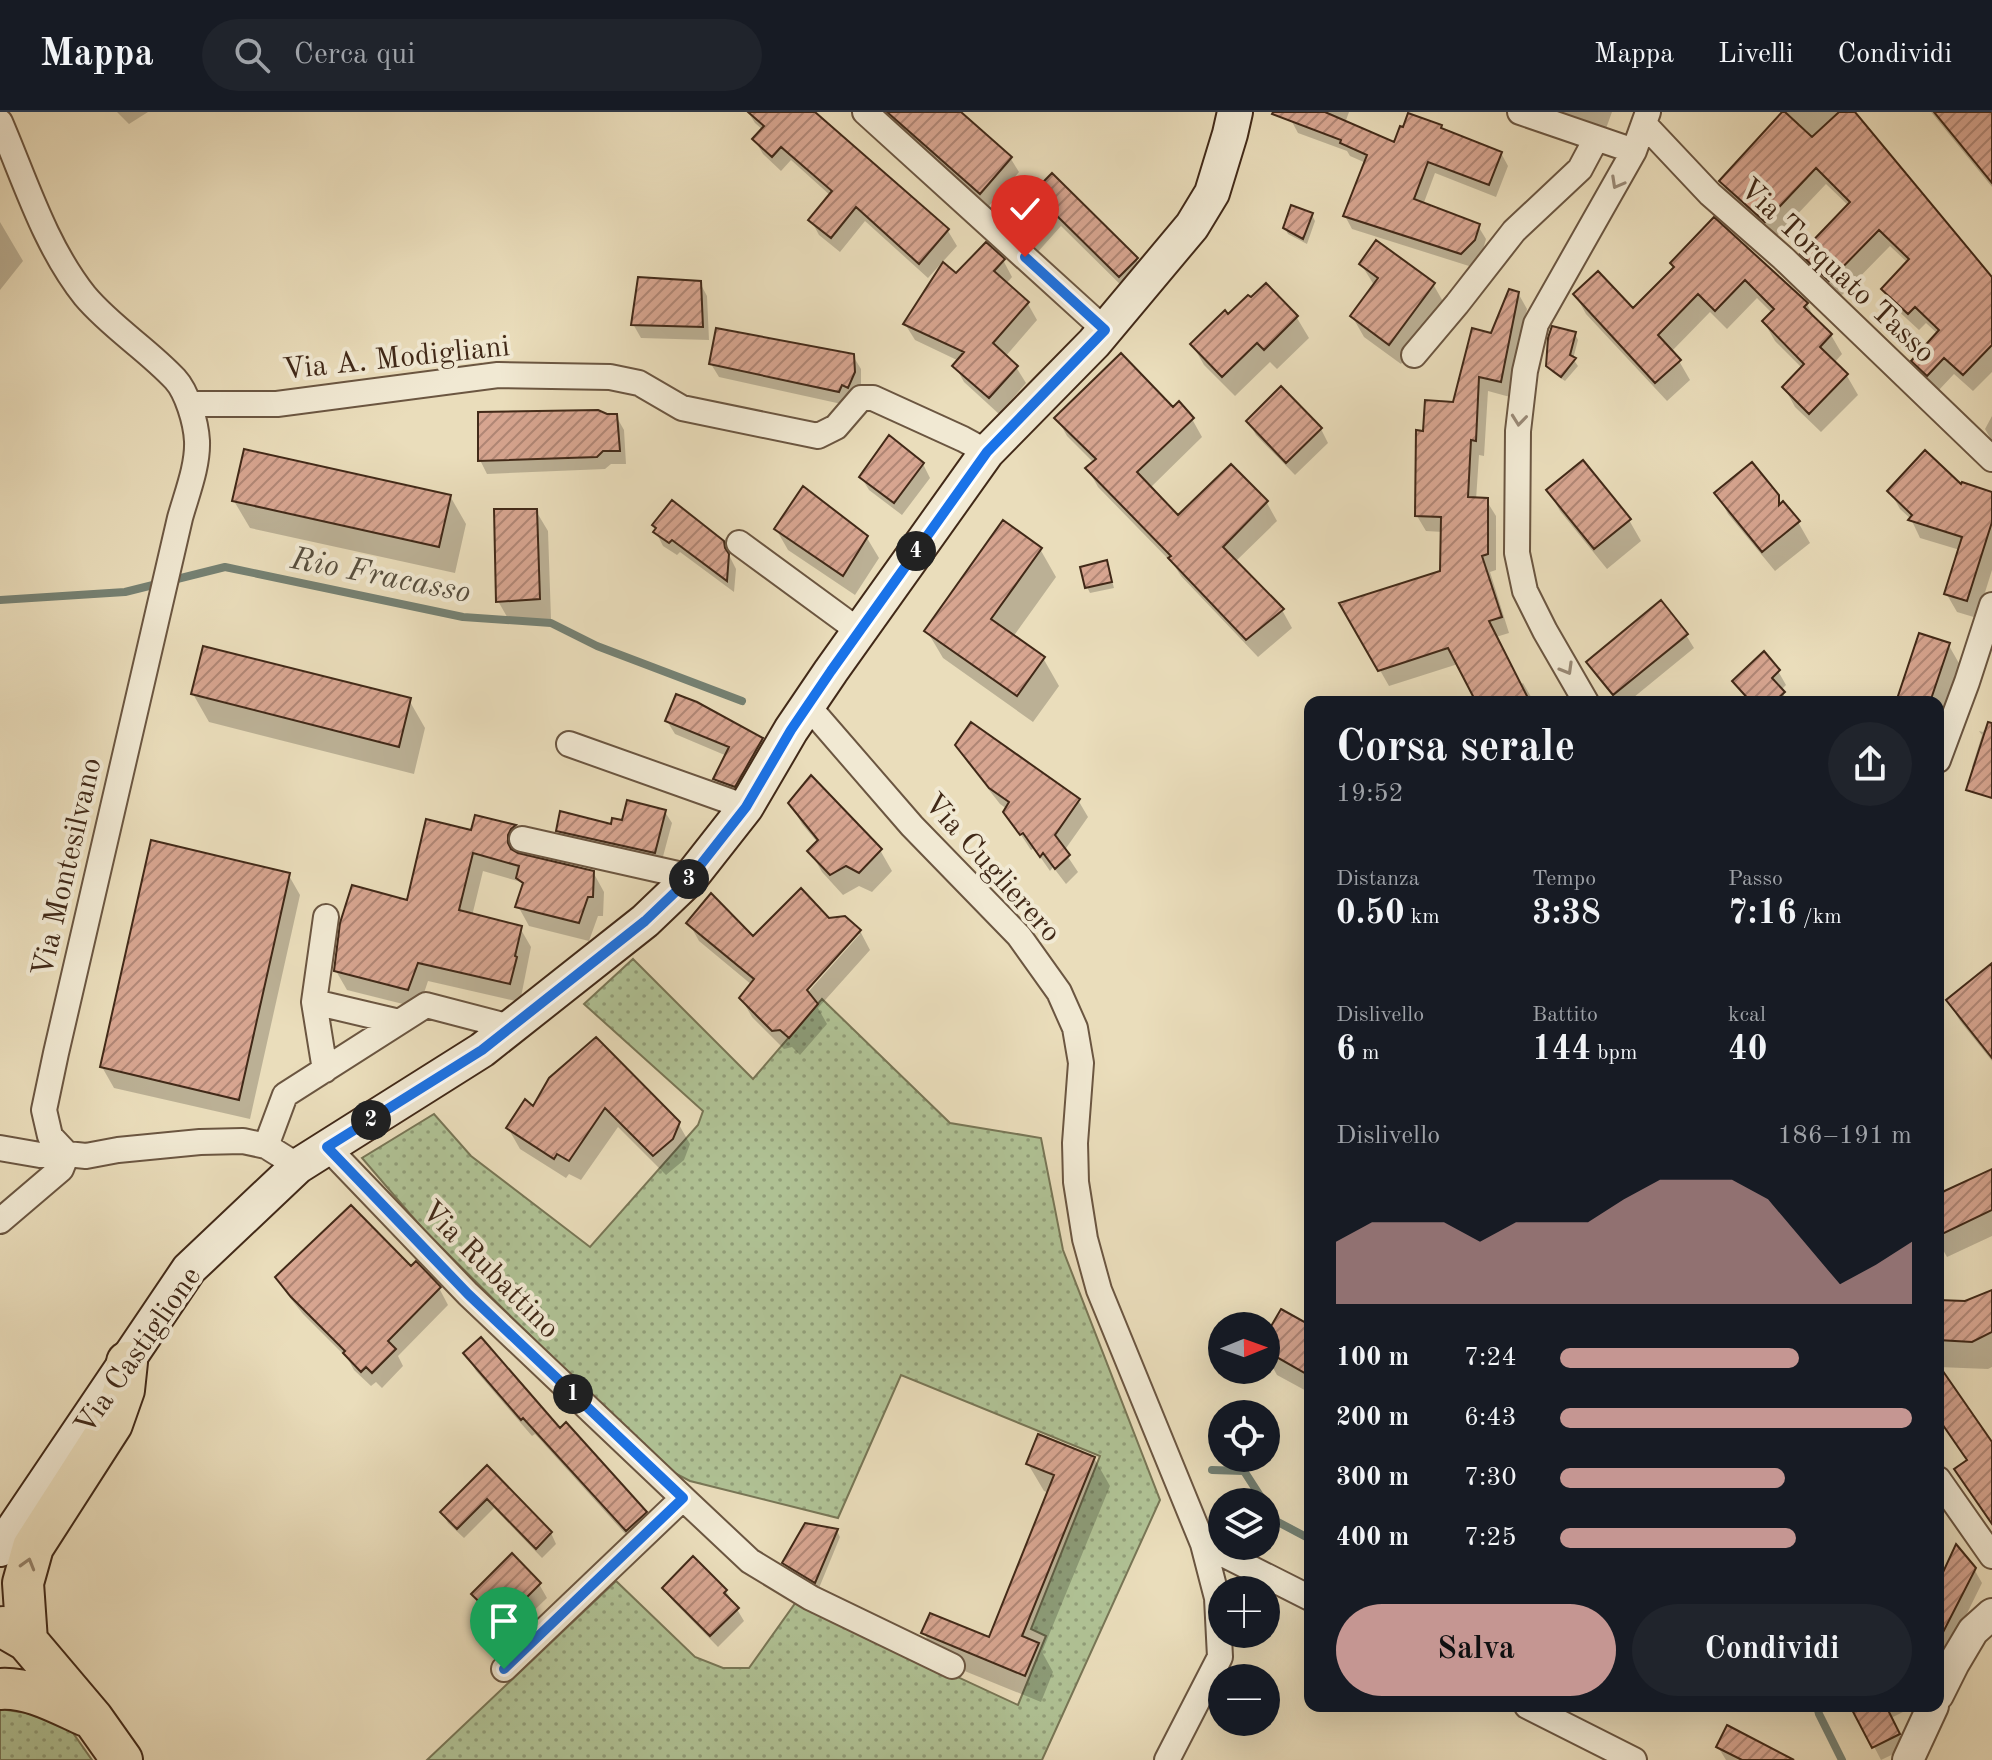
<!DOCTYPE html>
<html lang="it">
<meta charset="utf-8">
<style>
body{margin:0;font-family:"Old Standard TT",serif;background:#20242c;color:#f1f3f6;height:100vh;display:flex;flex-direction:column;font-size:30px;white-space:nowrap}
*{box-sizing:border-box;margin:0}
p{font-size:26px;color:#9ea1a6}
.icon{flex:none;width:44px;height:44px;fill:none;stroke:currentColor;stroke-width:2;stroke-linecap:round;stroke-linejoin:round}
.map{position:relative;flex:1;overflow:hidden}
.sheet{position:absolute;left:1304px;top:584px;width:640px;height:1016px;display:flex;flex-direction:column;background:#171b24;border-radius:16px;box-shadow:0 8px 32px #0002}
.sheet>*{flex:none}
.needle{width:52px;rotate:89deg}
.buttons{position:absolute;left:1208px;top:1200px;display:grid;gap:16px}
.buttons a{display:grid;place-items:center;width:72px;height:72px;border-radius:50%;background:#171b24;box-shadow:0 8px 32px #0002;font-size:40px}
.pin{position:absolute;display:grid;place-items:center;width:68px;height:68px;color:#fff;margin:-82px -34px;border-radius:50% 50% 50% 0;rotate:-45deg;box-shadow:0 0 8px #0007}
.pin .icon{rotate:45deg}
.km{position:absolute;width:40px;height:40px;margin:-20px;border-radius:50%;background:#222;color:#fff;font-size:22px;line-height:40px;text-align:center}
.round{display:grid;place-items:center;flex:none;width:84px;height:84px;border-radius:42px;background:#20242c}
.summary{display:flex;align-items:center;justify-content:space-between;height:136px;padding:0 32px}
h1{font-size:44px;font-weight:700;line-height:60px}
.figures{display:grid;grid-template-columns:repeat(3,1fr);gap:12px;height:136px;padding:8px 32px}
.figures div{display:grid;align-content:center}
.figures b{font-size:34px;font-weight:700}
.figures small{font-size:22px;font-weight:400}
.figures p{font-size:22px}
.chart{height:224px;padding:16px 32px}
.chart p{display:flex;justify-content:space-between}
.chart svg{width:100%;height:144px;margin-top:8px;fill:#c59692;opacity:.7}
.primary-button{display:flex;gap:16px;margin-top:auto;padding:16px 32px}
.primary-button a{flex:1;height:92px;border-radius:48px;background:#c59692;color:#111;font-size:32px;font-weight:700;line-height:92px;text-align:center}
.primary-button a+a{background:#20242c;color:#f1f3f6}
ul{padding:0 32px;list-style:none;font-size:26px}
li{display:grid;grid-template-columns:128px 96px 1fr;align-items:center;height:60px}
li i{height:20px;border-radius:10px;background:#c59692}
header{display:flex;align-items:center;gap:48px;box-sizing:border-box;height:112px;padding:0 40px;background:#171b24;border-bottom:2px solid #363941}
header strong{font-size:38px}
nav{display:flex;gap:44px;margin-inline-start:auto;font-size:28px}
.search{width:560px;height:72px;background:#20242c;display:flex;align-items:center;gap:20px;box-sizing:border-box;padding:0 28px;border-radius:44px;color:#9ea1a6;font-size:30px}
.map>svg:first-child{display:block}
.green{fill:url(#green-dots);stroke:#787656;stroke-width:2}
.shadow{fill:#0003;fill-rule:evenodd}
.lines{fill:none;stroke-linecap:round;stroke-linejoin:round}
.stream{stroke:#758173;stroke-width:8}
.building{fill:url(#building-hatch);stroke:#412918;stroke-width:2}
.minor-casing{stroke:#6b5641;stroke-width:28}
.tertiary-casing{stroke:#6b5641;stroke-width:34}
.secondary-casing{stroke:#412918;stroke-width:38}
.trunk-casing{stroke:#412918;stroke-width:44}
.minor{stroke:#f1e9d3;stroke-width:24}
.tertiary{stroke:#f1e9d3;stroke-width:30}
.secondary{stroke:#f1e9d3;stroke-width:34}
.trunk{stroke:#eaddbb;stroke-width:40}
.oneway{stroke:#998976}
.oneway2{stroke:#96836a}
.route-casing{stroke:#fff;stroke-width:16}
.route{stroke:#1a73e8;stroke-width:10}
.labels{text-anchor:middle;stroke-width:8;stroke-linejoin:round;paint-order:stroke}
.street-label{font-size:30px;fill:#412918;stroke:#f1e9d3}
.water-label{font-size:32px;font-style:italic;fill:#574e3e;stroke:#f1e9d3}
</style>
<header>
<strong>Mappa</strong>
<div class="search"><svg class="icon" aria-label="search" viewBox="0 0 24 24"><circle cx="10" cy="10" r="6"/><path d="M15 15l6 6"/></svg>Cerca qui</div>
<nav><a>Mappa</a><a>Livelli</a><a>Condividi</a></nav>
</header>
<div class="map">
<svg width="1992" height="1648" viewBox="0 0 1992 1648">
<defs>
<pattern id="green-dots" width="8" height="8" patternUnits="userSpaceOnUse" patternTransform="scale(2)"><rect width="8" height="8" fill="#b0c295"/><path d="M2 2h.1M6 6h.1" fill="none" stroke="#919e79" stroke-width="1.8" stroke-linecap="round"/></pattern>
<pattern id="building-hatch" width="6" height="6" patternUnits="userSpaceOnUse" patternTransform="scale(2)"><rect width="6" height="6" fill="#d7a590"/><path d="M-1 1l2-2M0 6l6-6M5 7l2-2" fill="none" stroke="#b08675"/></pattern>
</defs>
<rect width="100%" height="100%" fill="#eaddbb"/>
<filter id="stains"><feTurbulence type="fractalNoise" baseFrequency=".0025" numOctaves="4"/><feColorMatrix values="0 0 0 0 .2 0 0 0 0 .09 0 0 0 0 .02 0 0 0 .5 -.17"/></filter>
<radialGradient id="worn" r=".72"><stop offset=".6" stop-color="#630" stop-opacity="0"/><stop offset="1" stop-color="#630" stop-opacity=".3"/></radialGradient>
<path class="green" d="M633 847 753 967 822 887 950 1011 1041 1026 1063 1138 1160 1388 1042 1648H427L616 1469 695 1545 723 1556H749L796 1490 1018 1593 1046 1524 1031 1517 1100 1344 901 1263 838 1406 690 1369 661 1354 423 1117 362 1046 434 1002 471 1044 590 1135 698 1013 703 999 584 892Z
M0 1597 46 1604 73 1621 92 1648H0Z"/>
<path class="shadow" d="M117 0H148L129 12Z
M748 0H813L948 119 957 134 928 166 865 109 840 140 819 123 811 108 831 84 791 48 781 59 763 42 754 27 763 18 755 11Z
M883 0H958L1011 47 1019 60 989 94Z
M1294 0H1349L1345 11 1395 33 1441 14 1444 20 1501 41 1508 54 1496 85 1435 61 1423 93 1478 114 1486 127 1482 141 1469 154 1352 117 1345 104 1366 51 1350 44 1347 39 1298 21 1291 8Z
M1539 0H1612L1604 22Z
M1784 0H1853L1992 168V260L1973 279 1954 262 1938 279 1924 266 1914 249 1938 222 1926 211 1919 218 1894 195 1884 178 1908 151 1890 134 1840 185 1812 159 1802 142 1849 94 1826 72 1775 126 1731 87 1721 70Z
M1931 0H1986L1992 7V75Z
M1052 64 1136 147 1147 166 1131 183 1061 114 1036 142 1020 127 1009 108Z
M1312 103 1315 109 1307 132 1288 122 1285 116Z
M1714 108 1807 192 1816 209 1831 223 1842 242 1834 251 1847 264 1858 283 1821 320 1795 295 1784 275 1803 257 1775 229 1764 210 1772 201 1757 186 1727 217 1710 200 1671 240 1679 249 1690 268 1667 289 1586 202 1575 182 1633 199 1675 157Z
M0 110 23 149 0 178Z
M1003 148 1012 165 1006 172 1028 192 1037 208 1005 245 1016 255 1026 271 999 302 964 270 955 254 959 249 915 228 905 212 956 164Z
M1361 152 1433 172 1445 193 1401 252 1364 225 1352 204 1374 173Z
M700 171 707 184 709 228 641 226 633 212Z
M1266 174 1297 206 1309 226 1277 257 1270 250 1235 284 1204 253 1192 232 1251 188Z
M1518 181 1527 197 1510 285 1488 279 1484 344 1479 343 1476 388H1486L1496 404V458L1490 460 1509 521 1496 525 1520 573 1523 571 1534 590H1478L1458 552 1389 574 1342 492 1442 461 1443 420 1426 419 1417 404 1425 321 1455 292 1492 223Z
M1575 222 1578 228 1573 247 1578 254 1565 269 1552 260 1548 253Z
M853 244 861 257V274L846 293 719 265 711 252Z
M1173 298 1192 307 1202 325 1150 376 1178 406 1231 355 1267 391 1277 409 1235 450 1282 498 1292 516 1258 545 1181 464 1174 453 1098 375 1088 357 1094 351 1067 324 1057 306Z
M616 304 624 318 626 352H611L605 357 487 362 480 348Z
M1992 304V329L1985 317Z
M1248 309 1321 317 1328 331 1295 363 1256 323Z
M1583 351 1629 408 1641 429 1607 457 1560 399 1548 378Z
M923 352 930 366 902 403 869 378 861 365Z
M1962 376 1992 382V458L1977 506 1957 500 1946 481 1960 438 1920 426 1911 407 1900 397 1890 379Z
M1717 381 1777 385 1782 393 1798 410 1810 431 1775 459 1728 402Z
M450 384 466 412 455 461 250 416 234 389Z
M536 399 548 419 551 507 510 510 498 489Z
M776 417 867 426 879 446 855 483 788 438Z
M656 420 723 431 736 457 734 480 680 440 677 443 663 434Z
M1040 437 1056 465 1013 525 1043 546 1059 574 1033 610 943 546 927 519Z
M1106 451 1109 457 1114 476 1090 481 1087 475Z
M1686 523 1694 536 1628 590H1618L1596 564 1589 550Z
M1948 532 1960 553 1938 620V590H1898Z
M1778 559 1786 573 1781 578 1788 590H1749L1734 569Z
M193 582 409 588 425 616 414 662 209 610Z
M667 609 762 628 769 641 742 687 723 680 715 667 727 644 675 622Z
M1992 614V680L1986 678 1972 655 1982 623 1979 619 1983 620 1984 618 1990 620Z
M957 633 1078 688 1088 705 1064 739 1078 760 1066 772 1053 755 1050 759 1034 736 1031 738 1006 700 1007 697 1000 692 967 650Z
M790 691 880 738 892 759 872 780 859 774 843 783 822 760 810 739 818 731 802 712Z
M665 700 672 711 661 752 565 731 558 719 612 714Z
M477 705 515 715 525 733 521 737 518 743 593 760 604 780 603 804H598L589 829 529 814 518 794 524 775 521 770 483 759 472 804 520 816 531 835 520 890 428 869 419 896 347 878 336 859 408 790 472 721Z
M288 762 300 783 250 1007 114 976 102 955Z
M828 808 860 819 870 838 818 896 827 912 800 943 792 935 784 937 752 905 741 886 752 873 699 829 689 811 753 827ZM855 822H860L802 887 799 884Z
M1992 865V949L1960 909 1948 889Z
M551 968 678 1011 690 1032 684 1048 666 1063 618 1015 581 1068 569 1062 566 1066 520 1037 508 1016 534 997Z
M1992 1059V1124L1947 1145 1938 1129V1084Z
M411 1157 439 1176 448 1193 398 1244 403 1254 382 1276 376 1270 371 1274 354 1258 348 1247 303 1202 287 1182 277 1166Z
M1992 1179V1255L1988 1257 1938 1255V1190L1966 1191Z
M1310 1216V1281L1277 1263 1266 1243V1227Z
M466 1242 560 1319 645 1401 655 1419 638 1436 535 1322 532 1324 476 1259Z
M1094 1346 1110 1374 1042 1540 1053 1560 1041 1590 940 1549 924 1521 990 1528 1049 1381 1044 1379 1028 1352Z
M487 1356 551 1421 556 1432 542 1446 494 1396 464 1426 448 1411 442 1400Z
M806 1414 837 1419 840 1425 819 1476 788 1457 784 1451Z
M1974 1457 1982 1471 1938 1560V1476Z
M539 1472 547 1486 523 1509 516 1502 502 1516 481 1496 474 1482Z
M664 1476 726 1479 744 1509 718 1535 672 1488Z
M1853 1594H1905L1907 1598 1891 1606 1906 1636 1881 1648Z
M1718 1635 1776 1648H1726Z"/>
<g class="lines">
<path class="stream" d="M0 488 125 480 225 455 463 505 551 511 597 534 742 589
M1212 1358 1244 1359 1264 1390
M1266 1394 1276 1409 1310 1427
M1817 1594 1819 1602 1842 1648"/>
</g>
<path class="building" d="M748 0H815L949 117 919 152 856 95 831 126 808 108 832 79 781 35 772 45 752 27 764 14Z
M887 0H961L1012 45 980 82Z
M1273 0H1325L1394 30 1400 14 1403 15 1408 1 1442 13 1441 16 1502 40 1489 73 1428 50 1414 87 1480 112 1475 128 1461 142 1343 104 1367 43 1340 31 1341 28 1272 2Z
M1782 0H1785L1812 25 1839 0H1855L1992 165V233L1963 263 1944 246 1927 264 1911 249 1939 218 1915 195 1908 202 1881 177 1909 147 1879 118 1829 169 1800 142 1850 90 1816 56 1765 110 1719 69Z
M1934 0H1992V71Z
M1052 61 1138 146 1119 165 1049 96 1024 124 1006 108Z
M1291 93 1313 101 1303 127 1283 116Z
M1714 105 1808 191 1804 195 1832 222 1820 235 1848 262 1809 302 1782 275 1804 252 1762 209 1774 197 1745 168 1715 199 1698 182 1658 223 1681 248 1655 271 1573 182 1598 159 1633 196 1674 155 1670 151Z
M1376 128 1435 171 1389 233 1350 204 1378 166 1359 152Z
M986 130 1005 147 994 159 1029 190 993 231 1018 254 989 286 952 254 964 240 903 212 943 150 956 161Z
M638 165 701 169 703 215 631 213Z
M1266 171 1298 204 1264 238 1257 231 1222 265 1190 232 1225 198 1228 202 1248 183 1251 185Z
M1509 177 1519 180 1501 270 1479 265 1476 329 1471 328 1468 385 1488 386V442L1482 444 1502 505 1489 509 1530 590H1476L1448 536 1378 559 1339 491 1440 459 1441 405 1415 404 1416 318 1423 319 1425 288 1453 290 1472 216 1491 221Z
M1552 214 1576 220 1570 243 1576 246 1561 265 1546 254 1548 226Z
M716 216 854 242 855 260 848 276 842 273 839 280 709 252Z
M1121 241 1173 295 1179 289 1194 306 1137 360 1178 403 1231 352 1268 389 1223 435 1284 497 1246 528 1168 446 1171 444 1085 356 1096 347 1054 306Z
M1281 274 1322 316 1286 351 1246 309Z
M598 298 607 302H617L620 339H603L597 345 478 349V300Z
M889 323 924 351 894 391 859 365Z
M244 337 451 383 439 435 232 389Z
M1925 338 1961 372 1962 370 1992 380V410L1967 489 1944 482 1962 425 1908 408 1912 403 1887 379Z
M1583 348 1631 407 1594 437 1546 378Z
M1752 350 1779 383V393L1783 389 1800 409 1762 440 1714 381Z
M803 374 868 424 843 464 774 417Z
M672 388 724 429 725 436 729 442 727 469 672 428 669 431 653 420 656 416 652 413Z
M494 397H537L540 487 496 490Z
M1003 408 1042 436 991 507 1045 545 1017 584 924 519Z
M1107 448 1112 470 1085 476 1080 455Z
M1661 488 1688 522 1613 583 1586 550Z
M1919 521 1950 531 1930 590H1896Z
M203 534 411 586 399 635 191 582Z
M1764 539 1780 558 1772 566 1785 580 1774 590H1751L1732 569Z
M676 582 697 590 763 626 735 675 713 667 729 635 665 609Z
M971 610 1080 687 1055 723 1070 743 1055 757 1043 741 1040 745 1023 721 1020 723 1003 700 1009 690 989 676 955 633Z
M1988 610 1992 611V686L1966 678Z
M811 663 882 737 859 761 846 754 830 763 807 739 818 728 788 691Z
M627 688 666 698 655 741 556 719 560 699 611 712 612 706 622 708Z
M475 703 516 713 511 717 508 723V731L511 737 518 741 594 759 593 785H588L579 811 515 795 523 771 516 766 519 754 473 741 459 798 522 814 515 844 517 845 510 872 418 851 408 878 334 859 340 811 352 773 407 788 426 707 471 718Z
M151 728 290 761 239 988 100 955Z
M801 776 829 806 845 804 861 818 807 878 818 892 789 926 780 918 772 919 739 886 754 867 686 811 711 781 753 824Z
M1992 851V946L1946 888Z
M596 925 680 1010 673 1027 653 1044 605 996 569 1049 557 1042 554 1047 506 1016 525 987 533 994 549 966Z
M1992 1057V1098L1938 1124V1082Z
M351 1093 411 1154 416 1149 441 1175 388 1229 396 1237 372 1261 366 1255 361 1260 343 1241 345 1239 291 1185 275 1165Z
M1992 1178V1220L1972 1230 1938 1228V1188L1965 1189Z
M1281 1197 1310 1213V1264L1266 1239V1223Z
M481 1225 560 1316 566 1310 647 1400 626 1419 523 1306 521 1308 463 1241Z
M1938 1252 1992 1330V1412L1954 1357 1967 1348 1938 1306Z
M1038 1322 1095 1345 1022 1524 1039 1531 1025 1564 921 1521 930 1501 989 1525 1054 1363 1026 1352Z
M487 1353 552 1420 536 1437 487 1387 457 1417 440 1400Z
M805 1411 838 1417 815 1471 782 1451Z
M1956 1432 1976 1456 1938 1530V1471Z
M512 1441 541 1471 515 1497 508 1490 494 1504 471 1482Z
M693 1444 727 1478 724 1481 739 1496 710 1524 662 1476Z
M1850 1594H1886L1900 1622 1872 1636Z
M1727 1613 1794 1648H1742L1716 1635Z"/>
<g class="lines">
<defs>
<path id="minor" d="M865 0 1105 218
M1520 0 1634 39
M0 10C25 68 45 134 85 184 111 215 147 237 175 267 187 280 196 310 197 329 198 354 187 381 180 406L56 941 44 998 50 1024 67 1042 86 1044 118 1038 200 1030 243 1029 266 1034 298 1054
M1644 12 1710 82 1783 146 1992 347
M1414 243 1457 192 1514 119 1580 57 1596 27
M190 292H277L498 263 610 265 639 271 682 296 818 324 836 315 861 286H873L963 327 987 340
M739 431 859 519
M1586 590 1545 519 1525 479 1517 441 1518 319 1525 259 1536 212 1634 39 1648 0
M808 594 912 714 1019 824 1059 880 1075 916 1081 951 1075 1031 1076 1070 1085 1127 1099 1178 1203 1432 1217 1486 1220 1545 1167 1648
M569 632 746 695
M1938 648 1967 570 1992 493
M522 727 691 765
M314 890 399 910
M325 958 314 890 326 805
M266 1034 285 983 426 893 510 915
M327 1035 468 1182 683 1386 504 1557
M0 1036 40 1043 67 1042 61 1057 0 1109
M1938 1367 1992 1444
M683 1386 750 1449 811 1486 952 1554
M1203 1432 1310 1486
M1527 1594 1634 1648"/>
<path id="tertiary" d="M1938 1583 1954 1551 1973 1519 1992 1502
M1908 1648 1933 1594"/>
<path id="secondary" d="M0 1437 189 1157 298 1054 482 938 645 809 691 765 746 695 791 618 831 559 987 340 1094 231 1192 114 1212 81 1230 22 1235 0"/>
<path id="trunk" d="M3 1515 27 1529 93 1607 122 1648
M27 1529 23 1471 33 1435 112 1312 124 1278 127 1250
M0 1577C30 1575 59 1592 86 1604"/>
</defs>
<use href="#minor" class="minor-casing"/>
<use href="#tertiary" class="tertiary-casing"/>
<use href="#secondary" class="secondary-casing"/>
<use href="#trunk" class="trunk-casing"/>
<use href="#minor" class="minor"/>
<use href="#tertiary" class="tertiary"/>
<use href="#secondary" class="secondary"/>
<use href="#trunk" class="trunk"/>
</g>
<defs><path id="oneway-chevron" d="M-2-3.5L2.5 0L-2 3.5" fill="none" stroke-width="1.6" stroke-linecap="round" stroke-linejoin="round" transform="scale(2)"/></defs>
<g class="oneway">
<use href="#oneway-chevron" transform="translate(1617 71) rotate(119)"/>
<use href="#oneway-chevron" transform="translate(1519 308) rotate(96)"/>
<use href="#oneway-chevron" transform="translate(1567 557) rotate(60)"/>
</g>
<use class="oneway2" href="#oneway-chevron" transform="translate(28 1452) rotate(-74)"/>
<g class="lines">
<defs>
<path id="route" d="M504 1557 683 1386 468 1182 327 1035 482 938 645 809 691 765 746 695 791 618 831 559 987 340 1105 218 1025 145"/>
</defs>
<use href="#route" class="route-casing"/>
<use href="#route" class="route"/>
</g>
<g class="labels">
<g class="street-label">
<text transform="translate(1838 158) rotate(43)" y="10">Via Torquato Tasso</text>
<text transform="translate(396 245) rotate(-6)" y="10">Via A. Modigliani</text>
<text transform="translate(66 755) rotate(-77)" y="10">Via Montesilvano</text>
<text transform="translate(993 755) rotate(48)" y="10">Via Cuglierero</text>
<text transform="translate(491 1157) rotate(45)" y="10">Via Rubattino</text>
<text transform="translate(137 1238) rotate(-55)" y="10">Via Castiglione</text>
</g>
<g class="water-label">
<text transform="translate(381 462) rotate(11)" y="11">Rio Fracasso</text>
</g>
</g>
<rect width="100%" height="100%" filter="url(#stains)"/>
<rect width="100%" height="100%" fill="url(#worn)"/>
</svg>
<div class="buttons">
<a><svg class="needle" viewBox="-14 -14 28 28"><path d="M0-13l5 13h-10z" fill="#e53935"/><path d="M0 13l5-13h-10z" fill="#9ea1a6"/></svg></a>
<a><svg class="icon" aria-label="locate" viewBox="0 0 24 24"><circle cx="12" cy="12" r="6"/><path d="M12 2v4M12 18v4M2 12h4M18 12h4"/></svg></a>
<a><svg class="icon" aria-label="layers" viewBox="0 0 24 24"><path d="M12 4l9 5-9 5-9-5zM3 14l9 5 9-5"/></svg></a>
<a>+</a>
<a>−</a>
</div>
<div class="pin" style="left:504px;top:1557px;background:#1e9e55"><svg class="icon" aria-label="arrive" viewBox="0 0 24 24"><path d="M6 21V4h12l-3 4 3 4H6"/></svg></div>
<div class="pin" style="left:1025px;top:145px;background:#d93025"><svg class="icon" aria-label="check" viewBox="0 0 24 24"><path d="M5 12l5 5 9-10"/></svg></div>
<b class="km" style="left:573px;top:1282px">1</b>
<b class="km" style="left:371px;top:1008px">2</b>
<b class="km" style="left:689px;top:767px">3</b>
<b class="km" style="left:916px;top:439px">4</b>
<section class="sheet">
<div class="summary"><div><h1>Corsa serale</h1><p>19:52</p></div><a class="round"><svg class="icon" aria-label="share" viewBox="0 0 24 24"><path d="M12 15V3M7 8l5-5 5 5M5 13v7h14v-7"/></svg></a></div>
<div class="figures">
<div><p>Distanza</p><b>0.50<small> km</small></b></div>
<div><p>Tempo</p><b>3:38</b></div>
<div><p>Passo</p><b>7:16<small> /km</small></b></div>
</div>
<div class="figures">
<div><p>Dislivello</p><b>6<small> m</small></b></div>
<div><p>Battito</p><b>144<small> bpm</small></b></div>
<div><p>kcal</p><b>40</b></div>
</div>
<div class="chart"><p><span>Dislivello</span>186–191 m</p>
<svg viewBox="0 0 160 44" preserveAspectRatio="none"><path d="M0 44V25L10 19L20 19L30 19L40 25L50 19L60 19L70 19L80 12L90 6L100 6L110 6L120 12L130 25L140 38L150 32L160 25V44z"/></svg>
</div>
<ul>
<li><b>100 m</b>7:24<i style="width:68%"></i></li>
<li><b>200 m</b>6:43<i style="width:100%"></i></li>
<li><b>300 m</b>7:30<i style="width:64%"></i></li>
<li><b>400 m</b>7:25<i style="width:67%"></i></li>
</ul>
<div class="primary-button"><a>Salva</a><a>Condividi</a></div>
</section>
</div>
